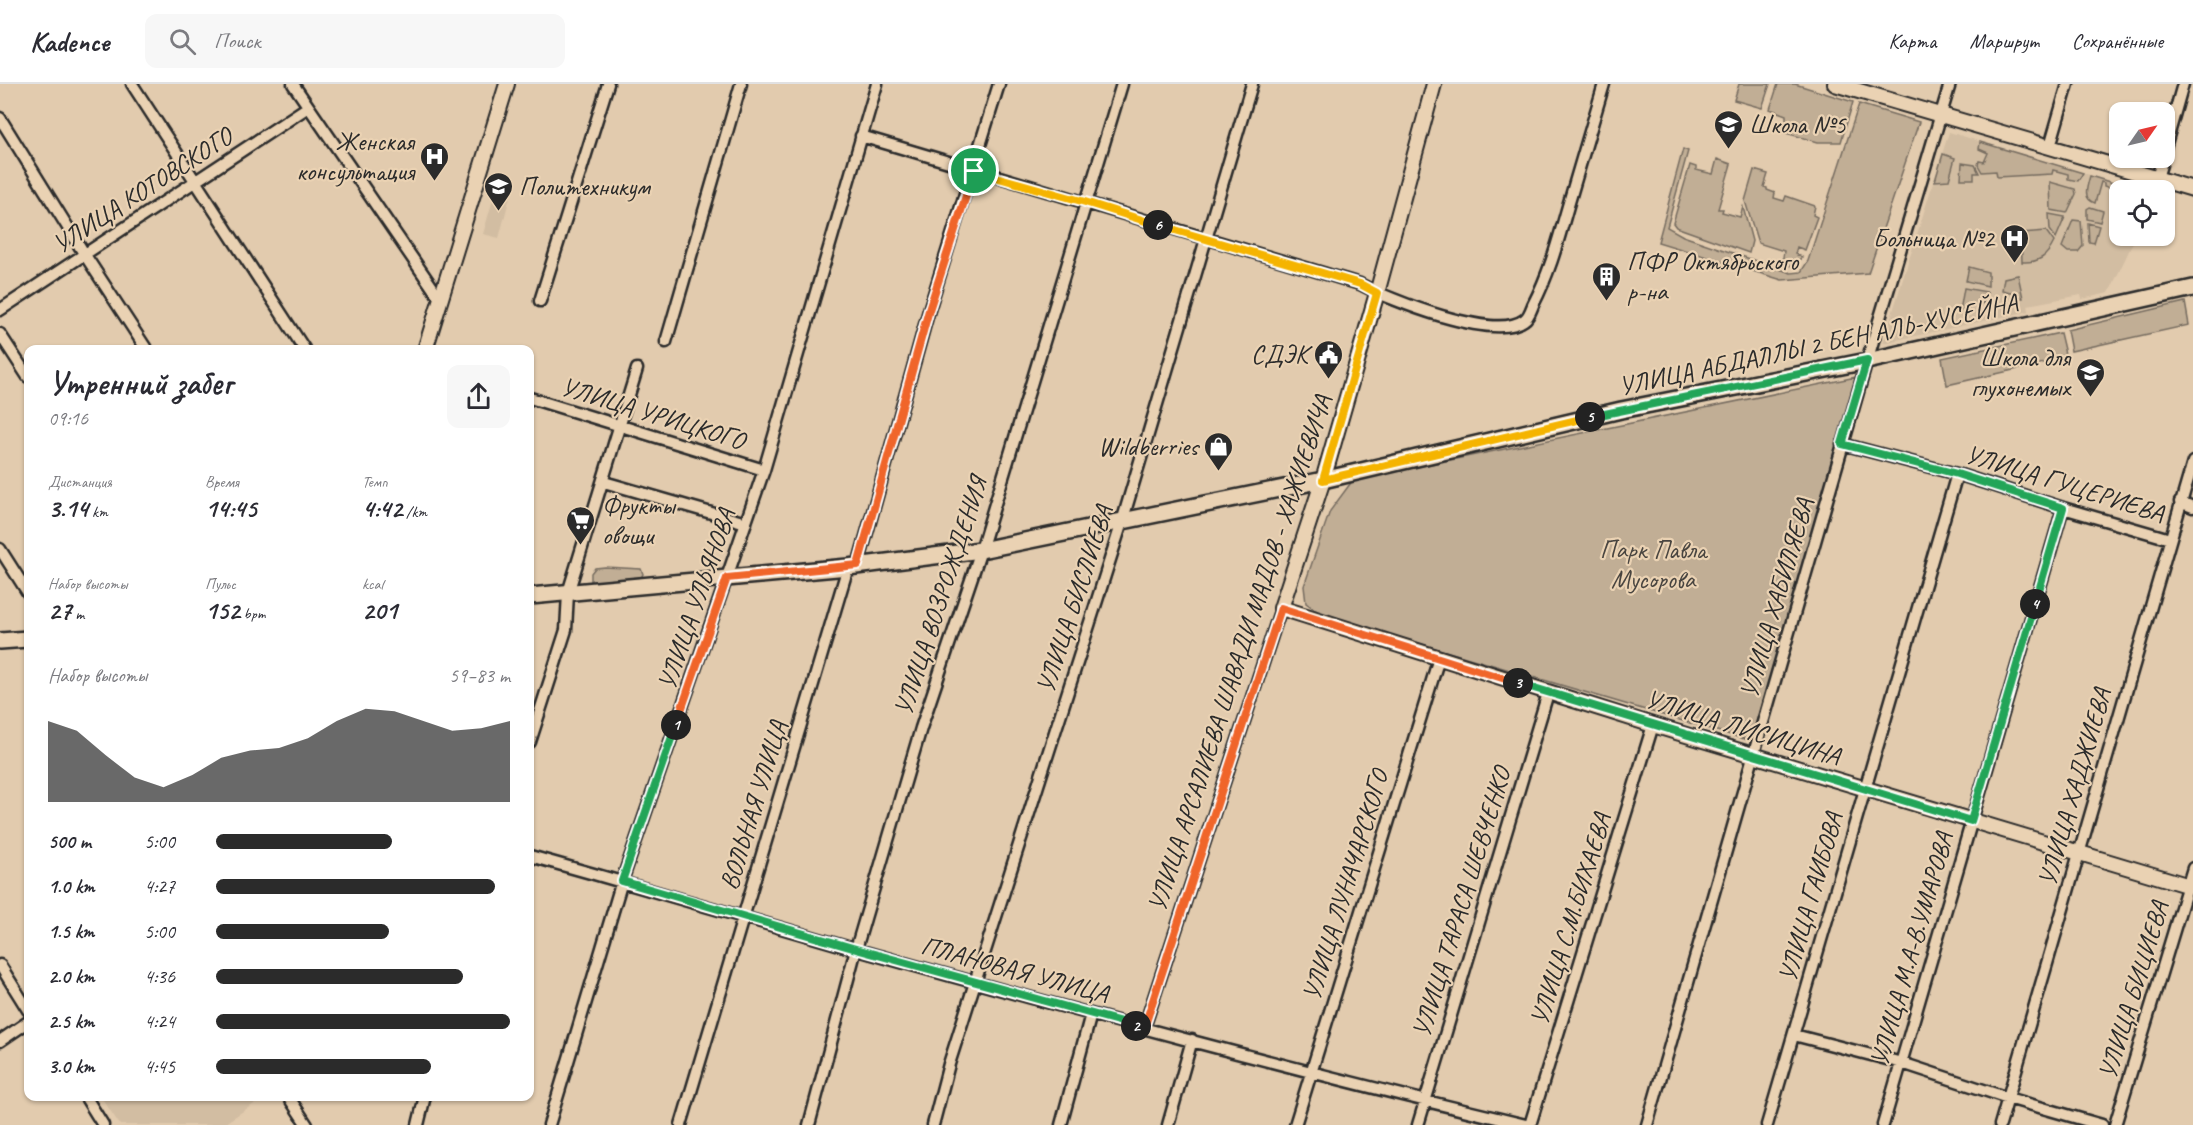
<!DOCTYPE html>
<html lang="ru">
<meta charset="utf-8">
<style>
body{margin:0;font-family:Caveat,sans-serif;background:#f7f7f7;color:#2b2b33;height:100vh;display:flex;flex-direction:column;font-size:22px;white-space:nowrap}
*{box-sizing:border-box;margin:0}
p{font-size:20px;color:#7c7c81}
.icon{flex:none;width:33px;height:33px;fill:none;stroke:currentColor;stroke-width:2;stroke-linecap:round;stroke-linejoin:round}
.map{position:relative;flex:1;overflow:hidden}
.panel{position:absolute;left:24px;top:261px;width:510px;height:756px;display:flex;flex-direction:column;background:#fff;border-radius:12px;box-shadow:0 2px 4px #0004}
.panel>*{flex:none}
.needle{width:39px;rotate:56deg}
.tools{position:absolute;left:2109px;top:18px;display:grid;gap:12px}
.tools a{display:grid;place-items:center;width:66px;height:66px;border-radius:12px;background:#fff;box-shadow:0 2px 4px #0004;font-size:30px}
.pin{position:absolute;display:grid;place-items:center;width:51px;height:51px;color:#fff;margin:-26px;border:3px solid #fff;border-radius:50%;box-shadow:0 2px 6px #0007}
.km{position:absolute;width:30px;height:30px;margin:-15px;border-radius:50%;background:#222;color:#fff;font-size:16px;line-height:30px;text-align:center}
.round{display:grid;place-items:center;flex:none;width:63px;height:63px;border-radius:12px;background:#f7f7f7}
.summary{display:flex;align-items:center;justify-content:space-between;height:102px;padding:0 24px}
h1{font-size:33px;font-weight:700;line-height:45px}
.metrics{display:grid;grid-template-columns:repeat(3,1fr);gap:9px;height:102px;padding:6px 24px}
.metrics div{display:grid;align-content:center}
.metrics b{font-size:26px;font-weight:700}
.metrics small{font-size:16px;font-weight:400}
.metrics p{font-size:16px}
.chart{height:168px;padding:12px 24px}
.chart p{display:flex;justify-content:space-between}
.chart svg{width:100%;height:108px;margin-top:6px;fill:#2b2b2b;opacity:.7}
ul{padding:0 24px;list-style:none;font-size:20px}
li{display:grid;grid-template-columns:96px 72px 1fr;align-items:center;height:45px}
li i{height:15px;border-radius:8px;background:#2b2b2b}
header{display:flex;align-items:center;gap:36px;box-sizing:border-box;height:84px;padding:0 30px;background:#fff;border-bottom:2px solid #e1e1e2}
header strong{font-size:28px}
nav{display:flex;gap:33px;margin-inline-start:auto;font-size:21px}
.search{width:420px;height:54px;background:#f7f7f7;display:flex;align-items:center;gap:15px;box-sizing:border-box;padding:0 21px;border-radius:12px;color:#7c7c81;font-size:22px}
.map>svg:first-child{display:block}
.built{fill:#d2bda2}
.green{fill:#c1ae95;stroke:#766c60;stroke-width:1.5}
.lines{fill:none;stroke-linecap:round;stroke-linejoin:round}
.minor-casing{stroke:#2b2b2b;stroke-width:15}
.tertiary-casing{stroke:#2b2b2b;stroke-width:18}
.secondary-casing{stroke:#2b2b2b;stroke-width:20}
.minor{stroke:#ead2b3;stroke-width:10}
.tertiary{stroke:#ead2b3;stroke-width:14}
.secondary{stroke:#ead2b3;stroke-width:15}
.split-1-casing{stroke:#fff;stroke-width:12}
.split-2-casing{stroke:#fff;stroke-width:12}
.split-3-casing{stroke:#fff;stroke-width:12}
.split-4-casing{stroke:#fff;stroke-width:12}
.split-5-casing{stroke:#fff;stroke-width:12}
.split-6-casing{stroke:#fff;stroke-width:12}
.split-7-casing{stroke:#fff;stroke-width:12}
.split-1{stroke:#f0652b;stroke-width:8}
.split-2{stroke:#22a559;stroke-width:8}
.split-3{stroke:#f0652b;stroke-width:8}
.split-4{stroke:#22a559;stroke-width:8}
.split-5{stroke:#22a559;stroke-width:8}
.split-6{stroke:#f5b400;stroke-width:8}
.split-7{stroke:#f5b400;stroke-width:8}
.labels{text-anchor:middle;stroke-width:4.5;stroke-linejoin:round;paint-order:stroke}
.poi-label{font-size:26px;fill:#2b2b2b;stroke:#ead2b3;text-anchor:end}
.street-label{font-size:26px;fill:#2b2b2b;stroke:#ead2b3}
.park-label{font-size:26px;fill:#494540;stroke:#ead2b3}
</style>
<header>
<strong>Kadence</strong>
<div class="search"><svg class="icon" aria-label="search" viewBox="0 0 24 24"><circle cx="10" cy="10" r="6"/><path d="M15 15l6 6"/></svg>Поиск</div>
<nav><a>Карта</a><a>Маршрут</a><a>Сохранённые</a></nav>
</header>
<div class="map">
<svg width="2193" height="1041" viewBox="0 0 2193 1041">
<rect width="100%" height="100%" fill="#e2cbae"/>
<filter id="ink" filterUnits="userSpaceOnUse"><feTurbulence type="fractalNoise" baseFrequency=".0167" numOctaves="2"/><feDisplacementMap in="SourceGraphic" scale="12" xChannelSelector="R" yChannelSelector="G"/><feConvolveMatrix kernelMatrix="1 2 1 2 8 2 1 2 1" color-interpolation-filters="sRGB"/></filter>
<g filter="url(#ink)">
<path class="built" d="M1949 48 2139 106H2120V152H2136L2109 209 2082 215 2081 211 2028 221 2029 227 1883 259Z
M497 101 512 105 499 154 483 150Z
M101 1013H265L222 1041H120Z"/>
<path class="green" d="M1739 0H1770L1762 24 1734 16Z
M1778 0H1795L1853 18 1841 58H1818L1782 48 1783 41 1800 48 1802 40 1786 36V31L1770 25Z
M1859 20 1919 38 1868 189 1782 196 1658 158 1683 65 1688 67 1667 143 1683 152 1791 189 1801 188 1808 177Z
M1980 58 2083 89 2078 97 2068 95V90L2053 86 2052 90 1997 93 1996 87 1982 88 1978 81 1979 77 1984 78 1988 69 1979 65Z
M1943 70 1955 74 1949 96 1935 97Z
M1717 75 1731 80 1718 125H1723L1722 128 1740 133 1743 123 1752 157 1749 169 1676 143 1673 139 1690 81 1696 83V86L1713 90Z
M1962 79 1975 81 1979 89H1974V95H1961Z
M1754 86 1768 90 1764 103 1767 104V106L1775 109 1774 114 1784 117 1786 112 1815 122 1813 131 1817 133 1805 166 1797 163 1795 170 1802 173C1795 181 1792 184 1782 180L1784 167 1758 159 1745 117Z
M2090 92 2136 106 2119 107 2104 102V99L2101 98 2095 119C2082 115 2087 103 2090 92Z
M2050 98 2075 105 2076 110 2067 129 2051 126Z
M2090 123 2103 127 2100 138 2087 135V125Z
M2049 130 2065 133 2056 154 2050 146Z
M2073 136 2081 137 2083 162 2078 168H2068L2062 163Z
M2088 139 2099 142 2094 159 2089 158Z
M2046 147 2054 158C2047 173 2038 179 2022 178L2021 149Z
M1969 183 1988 188V202L1966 197Z
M2018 191 2023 214H2016L2014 209 2002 206 2004 194Z
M1964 204 1987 208 1986 218 1960 227Z
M2185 218 2189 241 2071 267 2067 246Z
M2060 249 2066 274 1947 301 1942 274Z
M1856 293 1751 657 1323 531 1306 519 1304 502 1330 427 1353 396Z
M605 483 641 485 643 490 639 497 617 500 591 498V489L595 484Z"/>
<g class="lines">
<defs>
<path id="minor" d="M132 0 305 266
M293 0 441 216
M0 34 85 171 147 266
M861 52 1360 200C1390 216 1495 258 1524 236 1529 233 1531 226 1533 221 1550 188 1558 157 1568 122 1580 82 1592 41 1604 0
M2050 62 2068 0
M2164 67 2183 0
M2157 94 2163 74
M540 217 608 0
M0 226 308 23
M0 250 28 293
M666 258 741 0
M530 314 764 386
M1842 360 1957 390 2063 424 2170 455
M604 398 746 439
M2180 418 2193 423
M0 465 28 509
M858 481 929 226 999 0
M530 658 566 546 568 509 637 285
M530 772C638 802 745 834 854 865 1077 927 1301 988 1526 1041
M0 881 28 926
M1144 944 1281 524
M1794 951 1902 979 2008 1014 2102 1041
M0 957 28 938
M85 1012 103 1041
M288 1012 307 1041
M418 1041 425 1012
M549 1041 622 797 764 386 877 0
M681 1041 848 483
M809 1041 856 865 921 644 981 466 1122 0
M933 1041 949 980 1122 438 1252 0
M1061 1041 1091 930
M1168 1041 1192 956
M1295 1041 1439 574
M1418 1041 1548 609
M1530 1041 1653 641
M1647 1041 1867 277 1950 0
M1767 1041 1957 390
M1883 1041 2063 424
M2000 1041 2193 378
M2115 1041 2193 784"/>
<path id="tertiary" d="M1434 0 1377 209 1323 396 1281 524 1653 641 2193 803
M1835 0 2193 105
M425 266 507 0"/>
<path id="secondary" d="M530 512 848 483 981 466 1323 396 1621 326 1867 277 2193 204
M0 557 28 555"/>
</defs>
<use href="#minor" class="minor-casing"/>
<use href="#tertiary" class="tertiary-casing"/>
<use href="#secondary" class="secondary-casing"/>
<use href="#minor" class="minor"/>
<use href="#tertiary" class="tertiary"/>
<use href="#secondary" class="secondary"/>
</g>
</g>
<g class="lines" filter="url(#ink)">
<defs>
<path id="split-1" d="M676 641 727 494 858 481 929 226 974 87"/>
<path id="split-2" d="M676 641 622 797 856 865 1136 942"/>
<path id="split-3" d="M1136 942 1144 944 1281 524 1518 599"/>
<path id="split-4" d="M1518 599 1971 737 2035 520"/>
<path id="split-5" d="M1590 333 1867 276 1842 360 1957 390 2063 424 2035 520"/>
<path id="split-6" d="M1158 141 1360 200 1377 209 1323 396 1590 333"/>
<path id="split-7" d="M974 87 1085 118 1158 141"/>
</defs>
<use href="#split-1" class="split-1-casing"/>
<use href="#split-2" class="split-2-casing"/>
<use href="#split-3" class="split-3-casing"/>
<use href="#split-4" class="split-4-casing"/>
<use href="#split-5" class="split-5-casing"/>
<use href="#split-6" class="split-6-casing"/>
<use href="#split-7" class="split-7-casing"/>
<use href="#split-1" class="split-1"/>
<use href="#split-2" class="split-2"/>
<use href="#split-3" class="split-3"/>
<use href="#split-4" class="split-4"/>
<use href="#split-5" class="split-5"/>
<use href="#split-6" class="split-6"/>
<use href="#split-7" class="split-7"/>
</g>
<defs>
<symbol id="school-pin" viewBox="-11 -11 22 30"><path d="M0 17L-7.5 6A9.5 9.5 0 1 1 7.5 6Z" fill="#2b2b2b" stroke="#ead2b3"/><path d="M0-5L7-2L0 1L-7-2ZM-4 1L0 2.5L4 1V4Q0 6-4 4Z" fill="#fff"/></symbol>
<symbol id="hospital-pin" viewBox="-11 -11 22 30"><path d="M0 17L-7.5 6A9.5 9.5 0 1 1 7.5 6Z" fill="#2b2b2b" stroke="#ead2b3"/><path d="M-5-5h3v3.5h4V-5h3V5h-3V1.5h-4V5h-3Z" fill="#fff"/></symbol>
<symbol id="university-pin" viewBox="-11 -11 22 30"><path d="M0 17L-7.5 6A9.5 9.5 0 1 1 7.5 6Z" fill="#2b2b2b" stroke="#ead2b3"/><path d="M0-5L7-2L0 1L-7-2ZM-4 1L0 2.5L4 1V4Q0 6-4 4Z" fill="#fff"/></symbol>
<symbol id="building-pin" viewBox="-11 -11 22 30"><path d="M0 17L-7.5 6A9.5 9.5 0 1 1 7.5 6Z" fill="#2b2b2b" stroke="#ead2b3"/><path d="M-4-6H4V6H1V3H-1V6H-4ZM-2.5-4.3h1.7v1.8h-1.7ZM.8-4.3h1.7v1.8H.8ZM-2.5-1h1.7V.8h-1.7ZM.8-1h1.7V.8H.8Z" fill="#fff"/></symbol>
<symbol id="civic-pin" viewBox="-11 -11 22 30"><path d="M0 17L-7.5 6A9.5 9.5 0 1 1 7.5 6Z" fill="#2b2b2b" stroke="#ead2b3"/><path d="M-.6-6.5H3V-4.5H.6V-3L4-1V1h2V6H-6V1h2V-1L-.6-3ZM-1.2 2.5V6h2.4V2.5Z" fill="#fff"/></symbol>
<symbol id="shop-pin" viewBox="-11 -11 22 30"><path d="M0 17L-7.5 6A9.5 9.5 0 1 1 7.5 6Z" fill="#2b2b2b" stroke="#ead2b3"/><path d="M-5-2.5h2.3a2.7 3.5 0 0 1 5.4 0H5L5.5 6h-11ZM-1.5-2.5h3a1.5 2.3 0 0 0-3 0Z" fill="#fff"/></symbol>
<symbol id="supermarket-pin" viewBox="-11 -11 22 30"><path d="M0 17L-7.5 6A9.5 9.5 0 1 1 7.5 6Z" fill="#2b2b2b" stroke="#ead2b3"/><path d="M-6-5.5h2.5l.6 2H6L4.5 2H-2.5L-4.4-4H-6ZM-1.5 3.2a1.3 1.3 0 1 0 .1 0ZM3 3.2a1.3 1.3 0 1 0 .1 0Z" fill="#fff"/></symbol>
</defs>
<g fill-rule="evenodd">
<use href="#school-pin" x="1712" y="24" width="33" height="45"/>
<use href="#hospital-pin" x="418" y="56" width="33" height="45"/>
<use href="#university-pin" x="482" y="86" width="33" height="45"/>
<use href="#hospital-pin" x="1998" y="138" width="33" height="45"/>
<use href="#building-pin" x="1590" y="176" width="33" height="45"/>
<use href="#civic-pin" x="1312" y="254" width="33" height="45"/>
<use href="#school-pin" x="2074" y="272" width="33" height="45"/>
<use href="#shop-pin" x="1202" y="346" width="33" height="45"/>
<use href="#supermarket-pin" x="564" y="420" width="33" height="45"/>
</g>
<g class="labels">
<g class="poi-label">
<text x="1749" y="49" text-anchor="start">Школа №5</text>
<text x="414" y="66">Женская<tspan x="414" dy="30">консультация</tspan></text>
<text x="519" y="111" text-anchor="start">Политехникум</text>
<text x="1994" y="163">Больница №2</text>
<text x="1627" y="186" text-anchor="start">ПФР Октябрьского<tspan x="1627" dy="30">р-на</tspan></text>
<text x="1308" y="279">СДЭК</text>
<text x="2070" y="282">Школа для<tspan x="2070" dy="30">глухонемых</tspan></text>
<text x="1198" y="371">Wildberries</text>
<text x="602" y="430" text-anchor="start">Фрукты<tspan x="602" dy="30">овощи</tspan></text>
</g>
<g class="street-label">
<text transform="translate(142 106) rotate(-33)" y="9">УЛИЦА КОТОВСКОГО</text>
<text transform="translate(1818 260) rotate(-12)" y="9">УЛИЦА АБДАЛЛЫ 2 БЕН АЛЬ-ХУСЕЙНА</text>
<text transform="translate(653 329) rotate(17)" y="9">УЛИЦА УРИЦКОГО</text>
<text transform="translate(2065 399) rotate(17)" y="9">УЛИЦА ГУЦЕРИЕВА</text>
<text transform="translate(940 512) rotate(-72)" y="9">УЛИЦА ВОЗРОЖДЕНИЯ</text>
<text transform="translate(1776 514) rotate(-74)" y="9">УЛИЦА ХАБИЛЯЕВА</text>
<text transform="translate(696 515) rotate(-71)" y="9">УЛИЦА УЛЬЯНОВА</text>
<text transform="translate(1074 515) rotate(-72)" y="9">УЛИЦА БИСЛИЕВА</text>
<text transform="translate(1239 569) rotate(-72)" y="9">УЛИЦА АРСАЛИЕВА ШАВАДИ МАДОВ - ХАЖИЕВИЧА</text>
<text transform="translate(1743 643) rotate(17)" y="9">УЛИЦА ЛИСИЦИНА</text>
<text transform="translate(2074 703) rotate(-74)" y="9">УЛИЦА ХАДЖИЕВА</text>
<text transform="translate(753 721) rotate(-73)" y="9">ВОЛЬНАЯ УЛИЦА</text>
<text transform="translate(1345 801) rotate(-73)" y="9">УЛИЦА ЛУНАЧАРСКОГО</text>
<text transform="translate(1810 813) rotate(-74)" y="9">УЛИЦА ГАИБОВА</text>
<text transform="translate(1461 818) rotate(-73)" y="9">УЛИЦА ТАРАСА ШЕВЧЕНКО</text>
<text transform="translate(1570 835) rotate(-73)" y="9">УЛИЦА С.М.БИХАЕВА</text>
<text transform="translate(1911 865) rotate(-74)" y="9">УЛИЦА М.А-В.УМАРОВА</text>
<text transform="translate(1015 885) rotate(15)" y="9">ПЛАНОВАЯ УЛИЦА</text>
<text transform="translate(2133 906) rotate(-73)" y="9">УЛИЦА БИЦИЕВА</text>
</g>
<g class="park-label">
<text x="1653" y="474">Парк Павла<tspan x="1653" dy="30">Мусорова</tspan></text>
</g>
</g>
</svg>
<div class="tools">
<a><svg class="needle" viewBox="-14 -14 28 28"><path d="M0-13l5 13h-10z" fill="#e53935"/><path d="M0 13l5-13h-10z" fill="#7c7c81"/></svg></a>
<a><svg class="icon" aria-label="locate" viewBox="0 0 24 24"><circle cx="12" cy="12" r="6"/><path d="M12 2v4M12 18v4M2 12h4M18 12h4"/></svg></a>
</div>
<div class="pin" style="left:974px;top:87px;background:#1e9e55"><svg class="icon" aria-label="arrive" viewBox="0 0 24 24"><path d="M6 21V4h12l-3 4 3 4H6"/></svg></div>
<b class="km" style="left:676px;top:641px">1</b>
<b class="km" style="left:1136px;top:942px">2</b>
<b class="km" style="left:1518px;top:599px">3</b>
<b class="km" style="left:2035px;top:520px">4</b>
<b class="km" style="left:1590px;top:333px">5</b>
<b class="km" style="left:1158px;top:141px">6</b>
<section class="panel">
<div class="summary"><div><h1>Утренний забег</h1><p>09:16</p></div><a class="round"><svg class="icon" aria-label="share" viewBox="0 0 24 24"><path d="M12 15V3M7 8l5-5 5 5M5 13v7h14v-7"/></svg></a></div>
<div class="metrics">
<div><p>Дистанция</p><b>3.14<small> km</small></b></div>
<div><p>Время</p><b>14:45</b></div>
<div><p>Темп</p><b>4:42<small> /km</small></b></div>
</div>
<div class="metrics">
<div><p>Набор высоты</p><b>27<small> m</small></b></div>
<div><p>Пульс</p><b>152<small> bpm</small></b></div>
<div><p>kcal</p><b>201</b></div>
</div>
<div class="chart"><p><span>Набор высоты</span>59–83 m</p>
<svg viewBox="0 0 160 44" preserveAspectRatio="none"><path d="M0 44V11L10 15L20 25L30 34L40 38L50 33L60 26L70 23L80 22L90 18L100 11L110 6L120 7L130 11L140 15L150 14L160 11V44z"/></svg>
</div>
<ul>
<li><b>500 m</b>5:00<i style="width:60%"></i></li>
<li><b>1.0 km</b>4:27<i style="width:95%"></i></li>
<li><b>1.5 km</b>5:00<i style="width:59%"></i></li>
<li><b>2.0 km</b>4:36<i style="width:84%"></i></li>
<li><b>2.5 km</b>4:24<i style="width:100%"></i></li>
<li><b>3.0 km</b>4:45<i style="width:73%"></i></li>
</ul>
</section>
</div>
